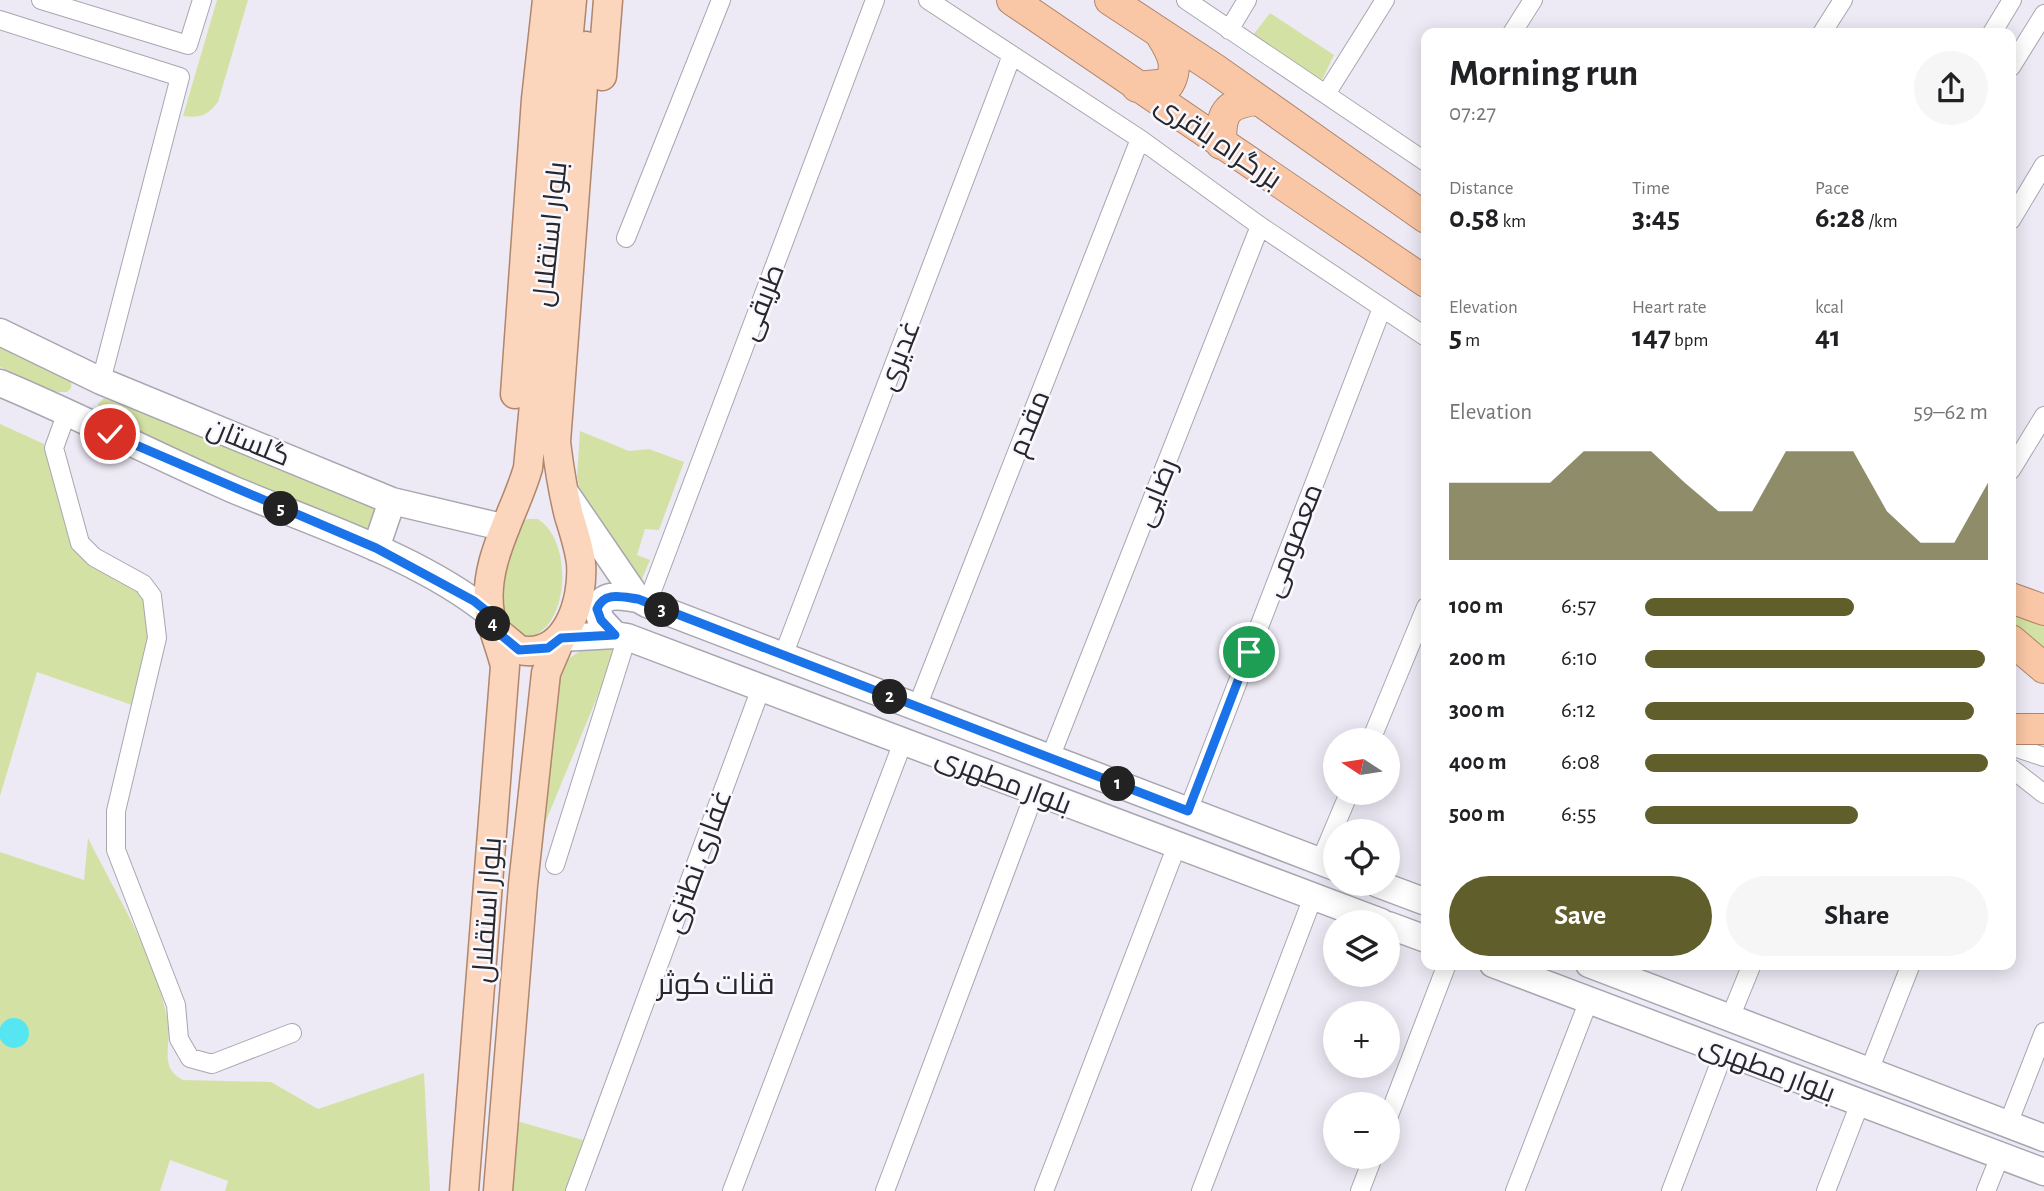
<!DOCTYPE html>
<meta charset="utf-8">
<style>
body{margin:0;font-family:"Alegreya Sans",Cairo,sans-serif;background:#f6f6f6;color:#202124;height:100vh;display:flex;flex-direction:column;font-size:26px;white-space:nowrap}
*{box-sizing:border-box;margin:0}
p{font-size:23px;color:#757577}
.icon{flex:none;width:38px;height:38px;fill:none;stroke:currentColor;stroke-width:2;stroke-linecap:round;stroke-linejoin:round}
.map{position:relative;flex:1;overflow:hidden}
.sheet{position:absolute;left:1421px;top:28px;width:595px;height:942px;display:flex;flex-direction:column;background:#fff;border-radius:14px;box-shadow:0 4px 18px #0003}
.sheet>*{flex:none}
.needle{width:46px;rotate:282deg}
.controls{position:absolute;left:1323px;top:728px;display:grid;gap:14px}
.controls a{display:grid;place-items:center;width:77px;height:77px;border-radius:50%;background:#fff;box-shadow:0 4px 18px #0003;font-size:35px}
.pin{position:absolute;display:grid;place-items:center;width:60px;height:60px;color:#fff;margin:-30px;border:4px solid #fff;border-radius:50%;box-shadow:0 2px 7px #0007}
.km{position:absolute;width:35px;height:35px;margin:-18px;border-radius:50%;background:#222;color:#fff;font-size:19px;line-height:35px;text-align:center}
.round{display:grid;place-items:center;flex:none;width:74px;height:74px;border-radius:37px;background:#f6f6f6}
.summary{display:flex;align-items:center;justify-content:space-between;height:119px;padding:0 28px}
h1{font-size:38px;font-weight:700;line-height:52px}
.stats{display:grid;grid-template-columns:repeat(3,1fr);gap:10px;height:119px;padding:7px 28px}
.stats div{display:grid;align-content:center}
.stats b{font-size:30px;font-weight:700}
.stats small{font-size:19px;font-weight:400}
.stats p{font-size:19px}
.chart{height:196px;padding:14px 28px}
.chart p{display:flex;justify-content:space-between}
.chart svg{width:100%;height:126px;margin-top:7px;fill:#605e2b;opacity:.7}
.cta{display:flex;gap:14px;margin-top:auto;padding:14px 28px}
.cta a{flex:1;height:80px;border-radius:42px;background:#605e2b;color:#fff;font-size:28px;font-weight:700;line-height:80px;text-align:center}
.cta a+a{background:#f6f6f6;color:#202124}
ul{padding:0 28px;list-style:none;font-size:23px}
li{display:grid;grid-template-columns:112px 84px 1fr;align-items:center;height:52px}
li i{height:18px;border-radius:9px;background:#605e2b}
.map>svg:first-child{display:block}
.green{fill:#d3e2a4}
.water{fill:#56e6f1}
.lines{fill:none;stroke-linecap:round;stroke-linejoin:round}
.minor-casing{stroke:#a8a6b0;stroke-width:20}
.secondary-casing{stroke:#a8a6b0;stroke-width:29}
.primary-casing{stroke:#b0866c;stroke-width:31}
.trunk-casing{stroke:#b0866c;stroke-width:32}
.minor{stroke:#fff;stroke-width:18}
.secondary{stroke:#fff;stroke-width:26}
.primary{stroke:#fbd5bc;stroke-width:28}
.trunk{stroke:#fac7a6;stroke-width:30}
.trunk-bridge-casing{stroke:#b0866c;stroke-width:32;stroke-linecap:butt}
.trunk-bridge{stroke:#fac7a6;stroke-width:30}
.route-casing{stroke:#fff;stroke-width:14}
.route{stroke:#1a73e8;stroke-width:9}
.labels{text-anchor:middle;stroke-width:5;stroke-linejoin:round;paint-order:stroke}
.street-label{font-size:28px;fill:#28272b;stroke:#faf8ff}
.neighbourhood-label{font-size:30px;fill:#28272b;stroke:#faf8ff}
</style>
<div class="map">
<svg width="2044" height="1191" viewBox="0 0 2044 1191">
<rect width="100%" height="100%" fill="#edeaf5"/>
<path class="green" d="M217 0H248L218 102C207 116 200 118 183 116Z
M1270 13 1334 55 1322 80 1253 35Z
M0 343 72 375 71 388 67 392H55L0 367Z
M104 398 374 505 376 523 367 532 284 499 97 413 98 404Z
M0 424 44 444 68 536 83 557 143 595 151 629 132 705 37 672 0 796Z
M580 431 629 451 649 449 684 462 659 530 645 529 637 555 650 560 641 581 632 575 586 504 580 489 577 477Z
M528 519H538C576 544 568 635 524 638 500 627 497 595 500 571 502 555 515 536 522 521Z
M2011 612 2044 625V652L2011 623Z
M589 645 612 648 614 656 536 845 551 675 565 661Z
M88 838C117 896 156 957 168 1022 172 1044 158 1068 183 1080L271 1082 318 1109 424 1073 430 1191H225L228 1181 170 1160 160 1191H0V852L84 880Z
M517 1121 583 1140 566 1191H512Z"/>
<path class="water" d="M-1 1033a15 15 0 1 1 30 0a15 15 0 1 1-30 0Z"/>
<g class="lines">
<defs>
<path id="minor" d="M41 0 188 45 202 0
M928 0 1140 139 1260 226 1426 337
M1186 0 1426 162
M0 20 180 77 101 381
M1229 30 1247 0
M1512 33 1533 0
M1822 33 1843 0
M1992 33 2012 0
M2011 67 2044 14
M1326 94 1385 0
M2011 220 2044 165
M626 238 721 0
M67 412 54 448 80 543 94 557 143 584 152 596 157 638 116 811V850L176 1005 179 1039 190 1058 212 1064 292 1033
M2011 470 2044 416
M647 604 875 0
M783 656 1012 55
M917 707 1140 139
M1371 740 1426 607
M2011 746 2044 757
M1050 758 1260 226
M2011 768 2044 794
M1188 811 1382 308
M1320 862 1349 793
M555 865 627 637
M1730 1018 1752 964
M1869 1071 1911 964
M1388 1118 1447 964
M2008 1124 2044 1032
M575 1191 761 688
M732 1191 903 742
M885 1191 1035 792
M1044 1191 1177 845
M1201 1191 1313 897
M1360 1191 1373 1157
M1515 1191 1589 1000
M1671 1191 1724 1052
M1826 1191 1860 1103
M1986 1191 2000 1156"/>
<path id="secondary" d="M0 332 101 381 392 501 506 528
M0 383C79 416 154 455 232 489 315 524 420 557 490 614
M567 495 638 599 647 604 1335 867
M376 548 392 501
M615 635 601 620 597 609C604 591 622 597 638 599
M561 638 615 635 627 637 1381 922
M1378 884 1426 902
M1388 925 1426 939
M1493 964 2044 1172
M1589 964 2044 1138"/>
<path id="primary" d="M602 76 608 0
M515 394 536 99 547 0
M495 630 519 650C566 660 584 601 581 563 579 547 574 532 569 516 563 492 559 467 556 442L586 46
M464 1191 505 666C501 649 493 631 490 614 481 563 515 514 528 468L572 0
M498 1191 523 885 546 673 561 638"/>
<path id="trunk" d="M1012 0 1426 282
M1110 0 1215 69 1426 218
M1137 87 1169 84C1179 66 1172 53 1162 37
M1221 144C1221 113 1225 104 1256 100
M2011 598 2044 610
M2011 640 2044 668"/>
</defs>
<use href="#minor" class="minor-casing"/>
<use href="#secondary" class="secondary-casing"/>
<use href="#primary" class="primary-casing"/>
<use href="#trunk" class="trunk-casing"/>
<use href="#minor" class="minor"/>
<use href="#secondary" class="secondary"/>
<use href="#primary" class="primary"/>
<use href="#trunk" class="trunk"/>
<defs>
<path id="trunk-bridge" d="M2011 729H2044"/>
</defs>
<use href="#trunk-bridge" class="trunk-bridge-casing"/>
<use href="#trunk-bridge" class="trunk-bridge"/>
</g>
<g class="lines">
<defs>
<path id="route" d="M110 434 376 548 474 601 490 614 495 630 519 650 548 648 561 638 615 635 601 620 597 609C604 591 622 597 638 599L1188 811 1249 652"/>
</defs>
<use href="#route" class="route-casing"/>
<use href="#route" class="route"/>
</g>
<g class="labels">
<g class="street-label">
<text transform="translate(1219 141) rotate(34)" y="10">بزرگراه باقری</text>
<text transform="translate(549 234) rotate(-84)" y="10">بلوار استقلال</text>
<text transform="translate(761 302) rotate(-69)" y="10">طریقی</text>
<text transform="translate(898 355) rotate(-69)" y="10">غدیری</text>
<text transform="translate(1028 423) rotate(-68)" y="10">مقدم</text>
<text transform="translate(249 441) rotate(22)" y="10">گلستان</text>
<text transform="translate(1155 492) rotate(-68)" y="10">رضایی</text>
<text transform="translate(1292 540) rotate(-69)" y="10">معصومی</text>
<text transform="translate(1004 780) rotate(21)" y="10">بلوار مطهری</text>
<text transform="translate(697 861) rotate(-70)" y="10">غفاری نطنزی</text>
<text transform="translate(486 910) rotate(-86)" y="10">بلوار استقلال</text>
<text transform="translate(1768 1068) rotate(21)" y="10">بلوار مطهری</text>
</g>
<g class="neighbourhood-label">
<text x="716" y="994">قنات کوثر</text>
</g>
</g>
</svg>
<div class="controls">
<a><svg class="needle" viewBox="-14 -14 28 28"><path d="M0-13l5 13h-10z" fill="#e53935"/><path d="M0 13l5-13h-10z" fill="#757577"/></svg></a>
<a><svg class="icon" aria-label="locate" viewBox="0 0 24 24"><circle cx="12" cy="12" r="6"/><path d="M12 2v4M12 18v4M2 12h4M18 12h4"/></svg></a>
<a><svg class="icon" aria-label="layers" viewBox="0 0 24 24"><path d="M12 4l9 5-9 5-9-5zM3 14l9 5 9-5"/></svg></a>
<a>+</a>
<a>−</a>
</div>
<div class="pin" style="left:1249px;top:652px;background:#1e9e55"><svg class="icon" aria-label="arrive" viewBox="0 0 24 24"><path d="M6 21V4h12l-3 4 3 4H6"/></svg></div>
<div class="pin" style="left:110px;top:434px;background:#d93025"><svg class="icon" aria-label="check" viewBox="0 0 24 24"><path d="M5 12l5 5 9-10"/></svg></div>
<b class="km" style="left:1118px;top:784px">1</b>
<b class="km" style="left:890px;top:697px">2</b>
<b class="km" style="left:662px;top:610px">3</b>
<b class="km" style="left:493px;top:624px">4</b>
<b class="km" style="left:281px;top:509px">5</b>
<section class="sheet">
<div class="summary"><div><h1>Morning run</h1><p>07:27</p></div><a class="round"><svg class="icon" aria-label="share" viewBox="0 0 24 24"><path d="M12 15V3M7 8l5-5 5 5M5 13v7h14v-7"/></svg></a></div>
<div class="stats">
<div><p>Distance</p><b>0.58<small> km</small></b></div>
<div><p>Time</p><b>3:45</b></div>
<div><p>Pace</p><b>6:28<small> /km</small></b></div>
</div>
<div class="stats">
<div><p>Elevation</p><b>5<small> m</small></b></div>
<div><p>Heart rate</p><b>147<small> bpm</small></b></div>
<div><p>kcal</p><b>41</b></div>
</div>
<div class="chart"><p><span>Elevation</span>59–62 m</p>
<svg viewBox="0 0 160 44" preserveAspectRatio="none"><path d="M0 44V17L10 17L20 17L30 17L40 6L50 6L60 6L70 17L80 27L90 27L100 6L110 6L120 6L130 27L140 38L150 38L160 17V44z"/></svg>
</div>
<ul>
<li><b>100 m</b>6:57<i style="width:61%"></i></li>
<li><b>200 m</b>6:10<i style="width:99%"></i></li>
<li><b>300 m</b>6:12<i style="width:96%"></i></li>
<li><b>400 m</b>6:08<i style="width:100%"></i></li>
<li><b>500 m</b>6:55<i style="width:62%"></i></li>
</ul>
<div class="cta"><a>Save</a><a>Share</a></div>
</section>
</div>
